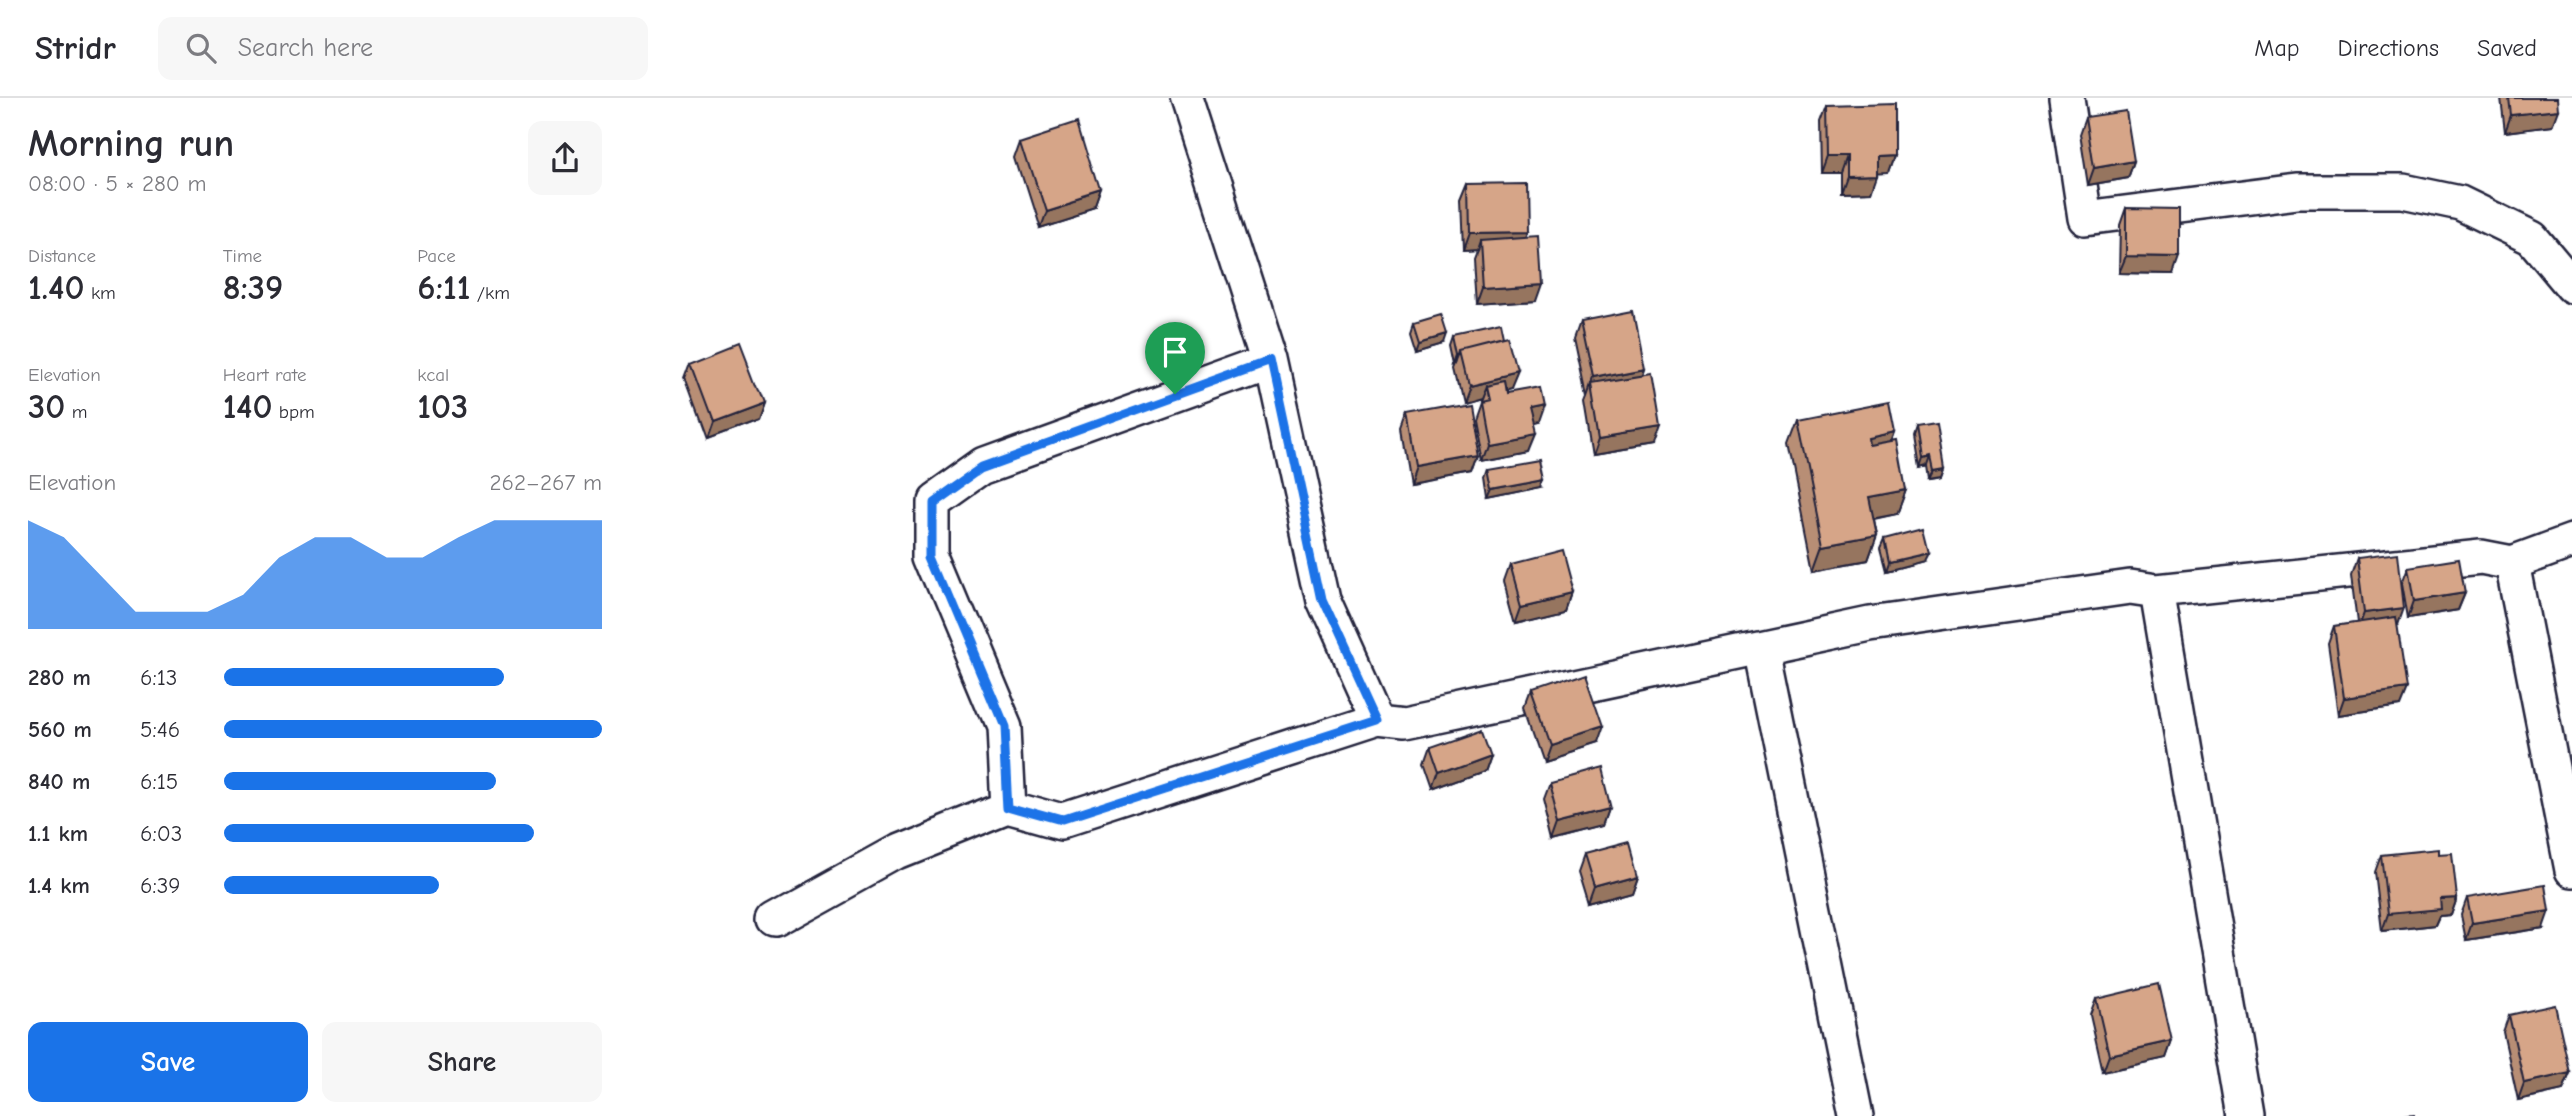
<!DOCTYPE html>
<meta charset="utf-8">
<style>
body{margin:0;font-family:"Comic Neue",sans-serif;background:#f7f7f7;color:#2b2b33;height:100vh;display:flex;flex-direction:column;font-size:26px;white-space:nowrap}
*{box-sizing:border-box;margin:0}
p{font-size:23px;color:#7c7c81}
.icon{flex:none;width:38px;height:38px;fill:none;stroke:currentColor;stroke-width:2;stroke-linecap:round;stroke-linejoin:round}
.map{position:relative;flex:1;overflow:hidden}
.panel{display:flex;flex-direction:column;background:#fff;width:630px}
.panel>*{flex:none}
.pin{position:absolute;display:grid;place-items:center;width:60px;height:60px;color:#fff;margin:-72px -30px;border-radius:50% 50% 50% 0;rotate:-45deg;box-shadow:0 0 7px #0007}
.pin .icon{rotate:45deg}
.round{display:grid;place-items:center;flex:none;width:74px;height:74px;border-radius:14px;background:#f7f7f7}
.overview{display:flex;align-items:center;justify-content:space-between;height:119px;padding:0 28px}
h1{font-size:38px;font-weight:700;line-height:52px}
.figures{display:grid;grid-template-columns:repeat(3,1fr);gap:10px;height:119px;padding:7px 28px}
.figures div{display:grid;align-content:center}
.figures b{font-size:35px;font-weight:700}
.figures small{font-size:19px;font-weight:400}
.figures p{font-size:19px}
.chart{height:196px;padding:14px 28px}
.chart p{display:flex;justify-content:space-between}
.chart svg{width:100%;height:126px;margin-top:7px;fill:#1a73e8;opacity:.7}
.button{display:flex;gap:14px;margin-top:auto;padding:14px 28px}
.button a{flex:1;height:80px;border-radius:14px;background:#1a73e8;color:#fff;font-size:28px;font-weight:700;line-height:80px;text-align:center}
.button a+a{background:#f7f7f7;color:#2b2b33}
ul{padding:0 28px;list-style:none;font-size:23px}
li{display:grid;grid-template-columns:112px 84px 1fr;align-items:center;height:52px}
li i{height:18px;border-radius:9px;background:#1a73e8}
header{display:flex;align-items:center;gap:42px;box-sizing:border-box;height:98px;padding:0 35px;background:#fff;border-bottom:2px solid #e1e1e2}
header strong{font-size:33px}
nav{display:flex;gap:38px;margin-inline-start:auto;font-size:24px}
.search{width:490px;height:63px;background:#f7f7f7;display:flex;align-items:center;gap:18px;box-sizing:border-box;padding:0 24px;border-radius:14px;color:#7c7c81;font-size:26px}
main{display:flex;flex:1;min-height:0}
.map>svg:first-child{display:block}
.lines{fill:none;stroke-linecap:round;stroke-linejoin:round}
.street-casing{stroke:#22223b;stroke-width:38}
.street{stroke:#fff;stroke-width:33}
.wall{fill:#b88e75;stroke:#22223b;stroke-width:2}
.shaded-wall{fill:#96745f;stroke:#22223b;stroke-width:2}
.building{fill:#d6a588;stroke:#22223b;stroke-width:2}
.route-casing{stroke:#fff;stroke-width:14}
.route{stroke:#1a73e8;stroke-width:9}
</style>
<header>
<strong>Stridr</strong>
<div class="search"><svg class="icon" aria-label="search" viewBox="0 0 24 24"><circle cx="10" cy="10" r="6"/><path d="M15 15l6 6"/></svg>Search here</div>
<nav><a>Map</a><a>Directions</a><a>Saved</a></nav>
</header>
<main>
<section class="panel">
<div class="overview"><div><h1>Morning run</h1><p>08:00 · 5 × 280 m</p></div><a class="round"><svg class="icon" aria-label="share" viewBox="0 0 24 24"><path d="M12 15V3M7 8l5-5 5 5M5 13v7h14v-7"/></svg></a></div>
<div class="figures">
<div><p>Distance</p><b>1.40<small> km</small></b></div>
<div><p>Time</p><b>8:39</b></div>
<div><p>Pace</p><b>6:11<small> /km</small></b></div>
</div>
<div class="figures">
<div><p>Elevation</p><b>30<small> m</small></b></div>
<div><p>Heart rate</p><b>140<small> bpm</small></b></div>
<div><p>kcal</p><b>103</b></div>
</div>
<div class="chart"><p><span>Elevation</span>262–267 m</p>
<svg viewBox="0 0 160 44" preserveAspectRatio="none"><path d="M0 44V6L10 12L20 25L30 38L40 38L50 38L60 32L70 19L80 12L90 12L100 19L110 19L120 12L130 6L140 6L150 6L160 6V44z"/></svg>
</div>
<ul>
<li><b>280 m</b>6:13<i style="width:74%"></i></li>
<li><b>560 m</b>5:46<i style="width:100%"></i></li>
<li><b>840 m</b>6:15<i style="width:72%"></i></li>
<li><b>1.1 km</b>6:03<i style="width:82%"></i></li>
<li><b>1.4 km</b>6:39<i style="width:57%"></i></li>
</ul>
<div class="button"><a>Save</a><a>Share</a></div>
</section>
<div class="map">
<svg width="1942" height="1018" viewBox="0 0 1942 1018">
<rect width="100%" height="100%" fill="#fff"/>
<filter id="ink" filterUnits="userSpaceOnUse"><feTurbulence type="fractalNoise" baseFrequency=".0143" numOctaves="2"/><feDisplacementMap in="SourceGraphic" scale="14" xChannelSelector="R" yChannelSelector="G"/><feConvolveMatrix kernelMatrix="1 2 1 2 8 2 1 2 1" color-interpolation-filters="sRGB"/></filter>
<g filter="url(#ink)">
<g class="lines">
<defs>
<path id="street" d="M557 0 641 262 693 502 747 622
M1437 0 1455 120 1667 93H1773L1830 105 1902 140 1942 188
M1882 465 1942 772
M1527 493 1616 1018
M1131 550 1226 1018
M378 709 374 628 302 456V403L354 366 641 262
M145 821 266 754 378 709 432 724 747 622 774 625 1240 526 1500 489 1527 493 1851 459 1882 465 1942 443"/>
</defs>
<use href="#street" class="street-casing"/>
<use href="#street" class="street"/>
</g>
<path class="wall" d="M1871 0H1927L1922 28 1875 34Z
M1197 8 1264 57 1258 74H1247L1241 94 1211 95V75H1192L1191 24Z
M1456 19 1504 63 1498 80 1458 87 1450 36Z
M391 41 471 95 465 112 408 130 385 58Z
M839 86 897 134 895 139 905 202 847 206 844 159 847 151 834 152 832 103Z
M1496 110 1543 176 1489 175 1490 127Z
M951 223 1014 270 1012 277 1024 347 964 357 955 302 957 297 945 240Z
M784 224 814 244 787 252 781 233Z
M824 239 881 292 876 293V296L908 326 903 327 898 353 851 362 843 319 850 299 833 304 825 271 827 266 825 267 821 248Z
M60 265 133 305 127 322 76 341 54 281Z
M777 317 848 358 842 375 780 386 771 334Z
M1168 322 1265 334 1262 343 1276 392 1267 416 1244 421 1247 437 1238 462 1184 472 1159 346Z
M1288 330 1314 371 1311 379 1299 381 1297 368 1290 370 1285 339Z
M859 371 913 390 859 401 856 380Z
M1254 441 1294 463 1256 473 1250 450Z
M1727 460 1768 527H1767L1770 608 1708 617 1698 545 1704 528 1727 525 1721 477Z
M881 466 942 494 936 511 886 523 875 483Z
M1778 469 1835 495 1828 512 1778 520 1772 485Z
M901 595 966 646 913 663 895 611Z
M800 649 861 656 855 673 803 692 794 666Z
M920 685 981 711 975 728 924 741 914 701Z
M954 756 1008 777 1002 794 958 806 948 773Z
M1808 756 1827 800 1821 817 1809 818 1805 827 1752 833 1745 774 1751 757Z
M1837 800 1913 830 1836 842 1831 817Z
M1466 901 1542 943 1536 960 1473 974 1460 917Z
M1879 917 1940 975 1933 992 1888 1002 1873 934Z"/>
<path class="shaded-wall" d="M1928 12 1922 28 1875 34 1881 17Z
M1264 57 1258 74 1241 75 1247 58Z
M1198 58H1217L1211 75H1192Z
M1504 63 1498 80 1458 87 1464 70Z
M1247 77 1241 94 1211 95 1217 78Z
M471 95 465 112 408 130 414 113Z
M897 134 891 150 850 142 847 151 834 152 840 135Z
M1496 158 1549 159 1543 176 1489 175Z
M911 185 905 202 847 206 853 189Z
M817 235 814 244 787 252 790 243Z
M828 258H830L827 266 825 267Z
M1014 270 1008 287 961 285 957 297 963 280Z
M888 275 881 292 857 298 855 287 850 299 833 304 839 287Z
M133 305 127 322 76 341 82 324Z
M914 309 908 326 893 329 899 312Z
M1030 330 1024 347 964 357 970 340Z
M1265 334 1256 358 1229 364 1238 340Z
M905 336 898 353 851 362 857 345Z
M848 358 842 375 780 386 786 369Z
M1300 359 1297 368 1290 370 1293 361Z
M1314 371 1311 379 1299 381 1303 373Z
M916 382 913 390 859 401 863 392Z
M1276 392 1267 416 1231 423 1239 399Z
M1247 437 1238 462 1184 472 1193 447Z
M1298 455 1294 463 1256 473 1259 464Z
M942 494 936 511 886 523 892 506Z
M1835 495 1828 512 1778 520 1784 503Z
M1774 510 1768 527 1728 532 1734 515Z
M1777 591 1770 608 1708 617 1714 600Z
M972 629 966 646 913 663 919 646Z
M861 656 855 673 803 692 809 675Z
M981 711 975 728 924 741 930 724Z
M1008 777 1002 794 958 806 964 789Z
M1827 800 1821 817 1809 818 1805 827 1752 833 1758 816 1810 801Z
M1919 813 1913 830 1836 842 1842 825Z
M1542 943 1536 960 1473 974 1479 957Z
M1940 975 1933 992 1888 1002 1894 985Z"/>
<path class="building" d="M1879 0H1927L1928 12 1881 17Z
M1264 6V57L1247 58V77L1217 78V58H1198L1197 8Z
M1496 13 1504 63 1464 70 1456 19Z
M449 22 471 95 414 113 391 41Z
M896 85 897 134 840 135 839 86Z
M1496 110 1549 111V159L1496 158Z
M908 138 911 185 853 189 850 142Z
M1003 213 1014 270 963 280 951 223Z
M811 216 817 235 790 243 784 224Z
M871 229 874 243 831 254 830 258H828L824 239Z
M879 242 888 275 839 287 831 254Z
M110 245 133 305 82 324 60 265Z
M1021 275 1030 330 970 340 961 285Z
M874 283 876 296 910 290 914 309 899 312 905 336 857 345 849 302 858 300 855 287Z
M1259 304 1265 334 1238 340 1239 347 1267 342 1276 392 1239 399 1247 437 1193 447 1168 322Z
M839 306 848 358 786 369 777 317Z
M1307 327 1314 371 1303 373 1300 359 1293 361 1288 330Z
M912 362 916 382 863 392 859 371Z
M1292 431 1298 455 1259 464 1254 441Z
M931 453 942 494 892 506 881 466Z
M1768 455 1774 510 1734 515 1727 460Z
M1829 461 1835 495 1784 503 1778 469Z
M1766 519 1777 591 1714 600 1704 528Z
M954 577 972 629 919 646 901 595Z
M852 631 861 656 809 675 800 649Z
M971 671 981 711 930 724 920 685Z
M999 744 1008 777 964 789 954 756Z
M1808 751V756L1822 755 1827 800 1810 801 1811 811 1758 816 1751 757Z
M1915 787 1919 813 1842 825 1837 800Z
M1529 886 1542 943 1479 957 1466 901Z
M1925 907 1940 975 1894 985 1879 917Z
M1784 1016V1018H1764Z"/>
</g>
<g class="lines" filter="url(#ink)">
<defs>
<path id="route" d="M641 262 692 502 747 622 432 724 378 709 374 628 302 456V403L354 366Z"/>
</defs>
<use href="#route" class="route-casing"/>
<use href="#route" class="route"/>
</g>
</svg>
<div class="pin" style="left:545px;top:296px;background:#1e9e55"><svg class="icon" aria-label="arrive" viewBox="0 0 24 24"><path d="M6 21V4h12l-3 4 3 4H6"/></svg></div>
</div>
</main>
